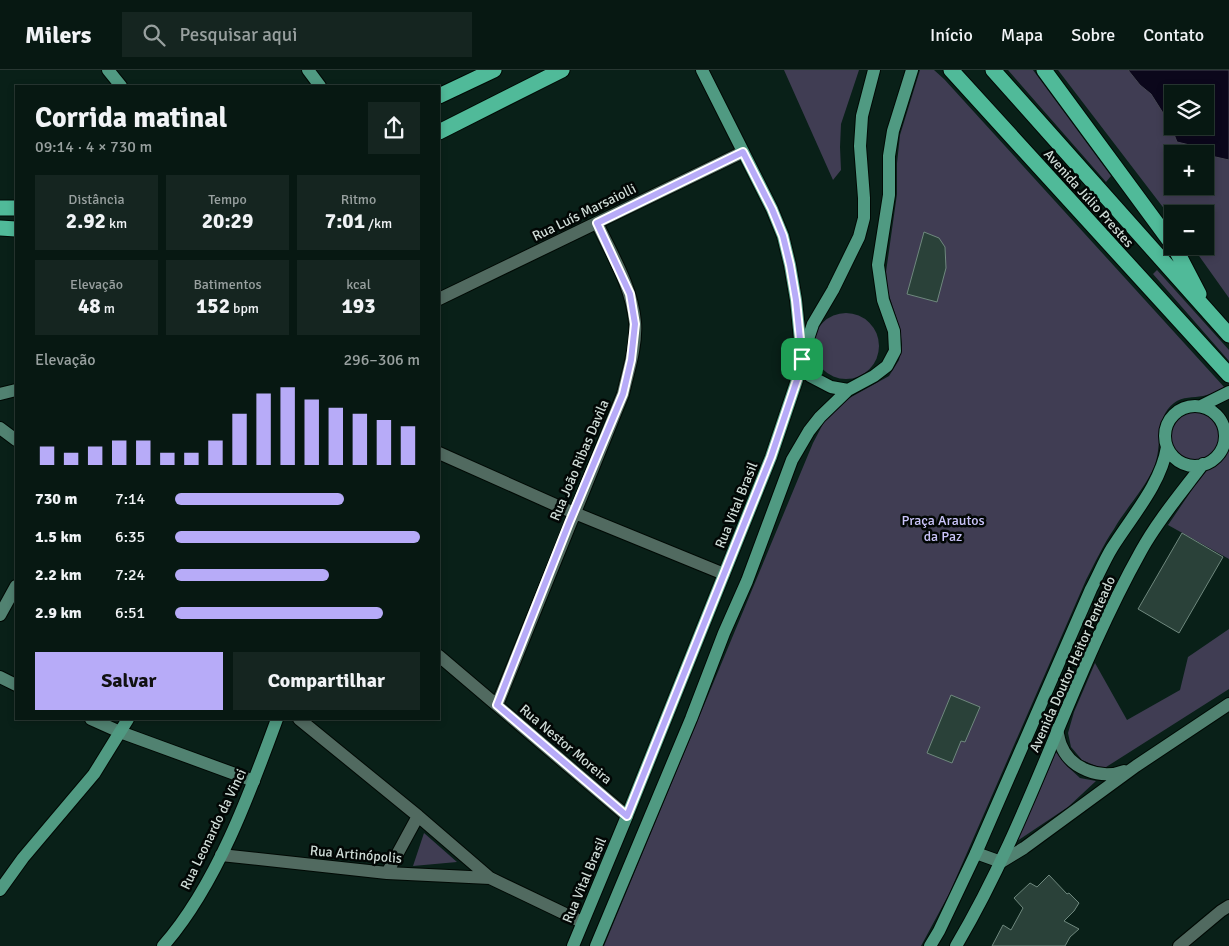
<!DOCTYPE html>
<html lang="pt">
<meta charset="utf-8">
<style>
body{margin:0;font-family:Signika,sans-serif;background:#152520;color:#f1f3f6;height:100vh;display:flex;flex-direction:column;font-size:19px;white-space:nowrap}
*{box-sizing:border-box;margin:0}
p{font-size:16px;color:#98a09f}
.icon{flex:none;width:28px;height:28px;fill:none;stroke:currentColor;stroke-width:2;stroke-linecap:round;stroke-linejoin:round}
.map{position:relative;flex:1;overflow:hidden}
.sheet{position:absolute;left:15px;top:15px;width:425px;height:635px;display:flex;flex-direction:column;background:#071812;border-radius:0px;box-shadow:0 2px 8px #0003,0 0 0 1px #283732}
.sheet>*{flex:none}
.buttons{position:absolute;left:1164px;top:15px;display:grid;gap:10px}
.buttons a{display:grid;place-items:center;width:50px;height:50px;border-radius:0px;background:#071812;box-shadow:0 2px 8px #0003,0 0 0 1px #283732;font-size:25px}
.pin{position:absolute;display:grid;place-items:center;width:42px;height:42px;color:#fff;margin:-21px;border-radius:10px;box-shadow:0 2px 8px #0006}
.round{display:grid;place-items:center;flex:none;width:52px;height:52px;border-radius:0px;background:#152520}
.overview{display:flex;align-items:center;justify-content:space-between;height:85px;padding:0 20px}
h1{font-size:28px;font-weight:700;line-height:38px}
.metrics{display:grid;grid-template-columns:repeat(3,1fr);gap:8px;height:85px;padding:5px 20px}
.metrics div{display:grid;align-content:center;border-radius:0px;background:#152520;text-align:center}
.metrics b{font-size:21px;font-weight:700}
.metrics small{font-size:14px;font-weight:400}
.metrics p{font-size:14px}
.chart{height:140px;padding:10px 20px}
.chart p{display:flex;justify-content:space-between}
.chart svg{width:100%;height:90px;margin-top:5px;stroke:#b7abf8;stroke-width:6}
.cta{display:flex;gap:10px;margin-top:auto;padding:10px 20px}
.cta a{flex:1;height:58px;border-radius:0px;background:#b7abf8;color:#111;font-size:20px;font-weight:700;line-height:58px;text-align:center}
.cta a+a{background:#152520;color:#f1f3f6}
ul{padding:0 20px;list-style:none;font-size:16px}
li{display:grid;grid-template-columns:80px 60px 1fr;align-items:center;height:38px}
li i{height:12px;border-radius:6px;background:#b7abf8}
header{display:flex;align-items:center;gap:30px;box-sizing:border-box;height:70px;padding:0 25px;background:#071812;border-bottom:1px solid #283732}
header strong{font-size:24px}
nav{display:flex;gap:28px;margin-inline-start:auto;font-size:18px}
.search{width:350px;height:45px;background:#152520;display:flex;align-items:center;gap:12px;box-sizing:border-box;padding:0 18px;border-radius:0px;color:#98a09f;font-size:19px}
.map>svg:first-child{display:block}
.green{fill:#403d53;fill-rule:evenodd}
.water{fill:#0b071b;stroke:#464753;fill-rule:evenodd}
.building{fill:#2a4139;stroke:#6f887e}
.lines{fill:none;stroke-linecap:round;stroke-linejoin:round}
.street-casing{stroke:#000904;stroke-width:14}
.secondary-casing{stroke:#000904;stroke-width:14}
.primary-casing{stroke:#000904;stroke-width:14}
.highway-casing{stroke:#000904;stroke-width:17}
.street{stroke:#516a60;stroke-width:12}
.secondary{stroke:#518271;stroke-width:12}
.primary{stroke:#509a82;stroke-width:12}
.highway{stroke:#50ba99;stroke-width:15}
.route-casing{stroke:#fff;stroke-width:10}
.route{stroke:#b7abf8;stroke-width:6}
.labels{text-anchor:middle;stroke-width:5;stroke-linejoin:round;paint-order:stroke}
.street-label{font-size:14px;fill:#cedbd6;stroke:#020705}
.park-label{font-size:14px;fill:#cac4f9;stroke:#020705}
</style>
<header>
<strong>Milers</strong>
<div class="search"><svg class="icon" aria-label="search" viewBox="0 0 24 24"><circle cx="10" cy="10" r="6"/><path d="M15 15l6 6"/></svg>Pesquisar aqui</div>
<nav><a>Início</a><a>Mapa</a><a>Sobre</a><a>Contato</a></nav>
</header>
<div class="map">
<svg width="1229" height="876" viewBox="0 0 1229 876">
<rect width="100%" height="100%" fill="#092018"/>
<path class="green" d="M784 0H859L841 54 840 77 841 100 833 110Z
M920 0H934L944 9 1225 318C1218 322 1211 324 1203 326 1193 328 1183 326 1174 333 1154 348 1163 377 1154 397 1144 420 1126 438 1114 459 1103 475 1095 493 1086 510L949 824 921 876H604L813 373 825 350 844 331 889 306 899 290 902 275 900 259 887 219 886 202 897 124V93L900 65Z
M1008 0H1033L1111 106 1106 112Z
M1058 0H1229V228L1192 176H1205V144H1172V149ZM1172 24H1205V56H1172ZM1172 84H1205V116H1172Z
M1157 200 1229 280V291L1153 204Z
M813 276a33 33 0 1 1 66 0a33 33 0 1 1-66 0Z
M1169 365a26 26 0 1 1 52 0a26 26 0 1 1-52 0Z
M1229 377V489L1168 455 1200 408Z
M1229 559V619L1103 699 1082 690 1071 677 1068 663 1074 642 1095 593 1127 650 1180 620 1188 587Z
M1056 682 1067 696 1080 708 1096 711 1068 737 1014 773 1037 727Z
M424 763 457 792 413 796Z"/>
<path class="water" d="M1128 0H1229V90L1211 86 1194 76 1177 72 1170 54 1151 24 1140 15ZM1172 24H1205V56H1172Z"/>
<path class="building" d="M924 162 939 168 945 177 946 198 937 232 907 224Z
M1182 463 1223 487 1179 563 1138 539Z
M951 625 980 637 965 672 961 671 952 693 927 683Z
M1049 805 1067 824 1069 823 1079 833 1074 841 1064 851 1079 859 1070 867 1065 876H992L1003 855 1011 860 1023 838 1014 828 1030 813 1037 817Z"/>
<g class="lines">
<defs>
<path id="street" d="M439 229 743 82
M439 383 560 437 724 504
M439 586 627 746
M497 635 623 324C628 302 637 275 635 252 632 217 612 185 597 153
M299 649 418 746 490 808 582 852
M221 785 387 803 490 808
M387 803 418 746
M1179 876 1221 841 1229 836"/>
<path id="secondary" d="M0 324 16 320
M0 358 16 370
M0 545 16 516
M0 607 16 615
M91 649 120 662 254 711
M1057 659C1058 664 1059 670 1061 675 1070 699 1101 710 1124 701
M976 783 1001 792 1024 778 1136 696 1229 634"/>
<path id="primary" d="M108 0 121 16
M308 0 320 16
M803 284 813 254 833 220 859 167 864 148V128L860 76 862 46 874 0
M802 289 810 306 831 317 848 320
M1201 336 1229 322
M1165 366a30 30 0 1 1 60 0a30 30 0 1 1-60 0Z
M0 820 23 788 94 704 128 649
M163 876C216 816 250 723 277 649
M573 876 627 746 771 387 797 310 802 289 796 230 790 195 783 166 772 139 702 0
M596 876 691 649 724 563 747 511 792 390 809 361 820 347 848 320 874 306 887 296 895 281 894 261 883 230 878 195 889 125V86L893 61 912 0
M930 876 939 861 976 783 1091 519C1098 506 1104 491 1112 478 1132 446 1161 414 1167 377
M956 876C1031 750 1070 608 1141 481 1158 450 1182 422 1203 394"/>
<path id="highway" d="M951 0 1229 305
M993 0 1229 265
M1044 0 1172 174
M439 26 494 0
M439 62 562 0
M0 138H16
M0 158 16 159
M1174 176 1199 224"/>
</defs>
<use href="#street" class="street-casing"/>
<use href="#secondary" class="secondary-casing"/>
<use href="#primary" class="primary-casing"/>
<use href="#highway" class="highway-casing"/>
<use href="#street" class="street"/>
<use href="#secondary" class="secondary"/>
<use href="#primary" class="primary"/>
<use href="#highway" class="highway"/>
</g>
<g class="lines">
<defs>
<path id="route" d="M743 82 772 139 783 166 790 195 796 230 802 289 797 310 771 387 627 746 497 635 569 453 623 324 631 290 635 254 630 224 597 153Z"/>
</defs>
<use href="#route" class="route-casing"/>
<use href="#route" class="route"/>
</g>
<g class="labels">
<g class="street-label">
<text transform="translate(1089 128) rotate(48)" y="5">Avenida Júlio Prestes</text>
<text transform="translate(584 142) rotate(-26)" y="5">Rua Luís Marsaiolli</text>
<text transform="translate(579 390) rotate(-67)" y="5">Rua João Ribas Davila</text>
<text transform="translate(736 435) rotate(-68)" y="5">Rua Vital Brasil</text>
<text transform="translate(1072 594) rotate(-66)" y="5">Avenida Doutor Heitor Penteado</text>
<text transform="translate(566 674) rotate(40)" y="5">Rua Nestor Moreira</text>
<text transform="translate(213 759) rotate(-64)" y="5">Rua Leonardo da Vinci</text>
<text transform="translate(356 784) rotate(5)" y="5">Rua Artinópolis</text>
<text transform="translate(584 810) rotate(-67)" y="5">Rua Vital Brasil</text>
</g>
<g class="park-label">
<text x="943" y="455">Praça Arautos<tspan x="943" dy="16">da Paz</tspan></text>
</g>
</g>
</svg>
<div class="buttons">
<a><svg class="icon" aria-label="layers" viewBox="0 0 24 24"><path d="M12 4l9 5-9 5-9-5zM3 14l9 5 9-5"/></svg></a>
<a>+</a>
<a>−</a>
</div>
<div class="pin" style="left:802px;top:289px;background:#1e9e55"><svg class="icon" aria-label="arrive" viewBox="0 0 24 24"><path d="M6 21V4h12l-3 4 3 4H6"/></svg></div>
<section class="sheet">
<div class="overview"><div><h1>Corrida matinal</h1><p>09:14 · 4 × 730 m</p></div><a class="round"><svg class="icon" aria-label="share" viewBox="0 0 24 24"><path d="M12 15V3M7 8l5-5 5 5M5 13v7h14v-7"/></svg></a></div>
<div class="metrics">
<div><p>Distância</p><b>2.92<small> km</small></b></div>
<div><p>Tempo</p><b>20:29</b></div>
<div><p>Ritmo</p><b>7:01<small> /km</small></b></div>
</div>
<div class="metrics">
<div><p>Elevação</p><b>48<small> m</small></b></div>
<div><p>Batimentos</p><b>152<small> bpm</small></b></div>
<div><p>kcal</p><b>193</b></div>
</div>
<div class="chart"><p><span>Elevação</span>296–306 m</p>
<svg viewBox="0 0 160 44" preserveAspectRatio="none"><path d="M5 44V35M15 44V38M25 44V35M35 44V32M45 44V32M55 44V38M65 44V38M75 44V32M85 44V19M95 44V9M105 44V6M115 44V12M125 44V16M135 44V19M145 44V22M155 44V25"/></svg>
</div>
<ul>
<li><b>730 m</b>7:14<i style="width:69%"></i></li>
<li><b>1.5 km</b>6:35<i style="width:100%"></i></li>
<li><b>2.2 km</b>7:24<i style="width:63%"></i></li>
<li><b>2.9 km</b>6:51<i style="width:85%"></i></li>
</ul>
<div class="cta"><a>Salvar</a><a>Compartilhar</a></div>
</section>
</div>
